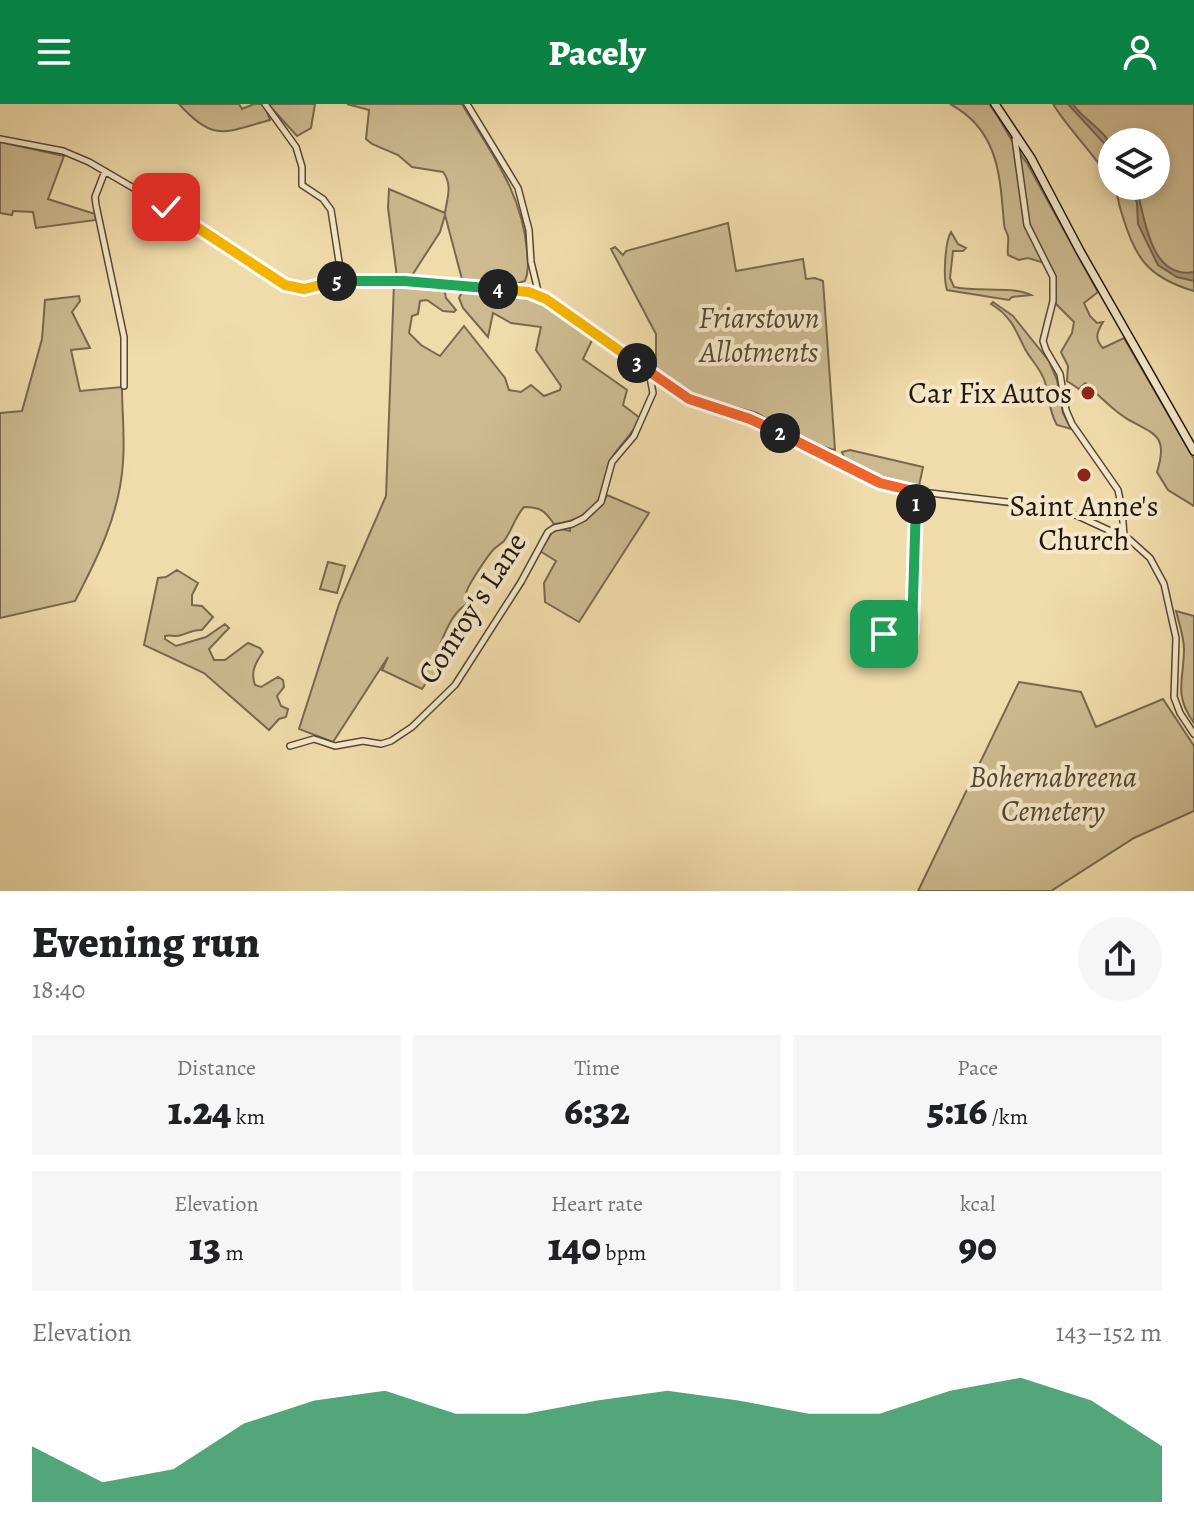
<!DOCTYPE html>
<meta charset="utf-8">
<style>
body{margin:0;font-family:Alegreya,serif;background:#f6f6f6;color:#202124;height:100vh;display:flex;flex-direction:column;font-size:30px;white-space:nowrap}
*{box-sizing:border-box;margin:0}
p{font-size:26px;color:#757577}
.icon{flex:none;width:44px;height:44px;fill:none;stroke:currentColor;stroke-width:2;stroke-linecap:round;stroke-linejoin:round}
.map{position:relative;height:787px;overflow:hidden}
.drawer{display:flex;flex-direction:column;background:#fff;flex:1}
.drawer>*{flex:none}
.tools{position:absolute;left:1098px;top:24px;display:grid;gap:16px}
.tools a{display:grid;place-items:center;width:72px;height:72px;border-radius:50%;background:#fff;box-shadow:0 4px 12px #0003;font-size:40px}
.pin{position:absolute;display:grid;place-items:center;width:68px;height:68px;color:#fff;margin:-34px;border-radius:16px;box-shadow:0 4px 12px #0006}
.km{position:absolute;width:40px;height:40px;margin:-20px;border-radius:50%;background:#222;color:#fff;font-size:22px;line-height:40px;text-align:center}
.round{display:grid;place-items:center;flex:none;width:84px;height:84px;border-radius:42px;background:#f6f6f6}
.head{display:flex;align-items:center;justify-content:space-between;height:136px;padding:0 32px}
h1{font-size:44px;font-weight:800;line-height:60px}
.stats{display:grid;grid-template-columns:repeat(3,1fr);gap:12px;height:136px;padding:8px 32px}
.stats div{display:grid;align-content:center;border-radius:0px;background:#f6f6f6;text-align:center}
.stats b{font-size:40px;font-weight:800}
.stats small{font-size:22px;font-weight:400}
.stats p{font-size:22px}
.chart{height:224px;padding:16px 32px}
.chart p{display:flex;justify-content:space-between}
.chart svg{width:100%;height:144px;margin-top:8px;fill:#0b8043;opacity:.7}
header{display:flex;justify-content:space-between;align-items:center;height:104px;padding:0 32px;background:#0b8043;color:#fff;font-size:36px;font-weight:800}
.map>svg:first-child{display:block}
.green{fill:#cdba90;stroke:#786850;stroke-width:2}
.water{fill:#aa9875;stroke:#74644c;stroke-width:2}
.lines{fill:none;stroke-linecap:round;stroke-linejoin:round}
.minor-casing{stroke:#564836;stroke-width:8}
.secondary-casing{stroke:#22170f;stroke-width:10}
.minor{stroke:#f5e8c8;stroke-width:5}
.secondary{stroke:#f5e8c8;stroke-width:7}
.split-1-casing{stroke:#fff;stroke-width:16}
.split-2-casing{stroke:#fff;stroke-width:16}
.split-3-casing{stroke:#fff;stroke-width:16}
.split-4-casing{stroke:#fff;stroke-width:16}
.split-5-casing{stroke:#fff;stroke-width:16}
.split-6-casing{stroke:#fff;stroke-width:16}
.split-7-casing{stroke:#fff;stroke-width:16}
.split-1{stroke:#22a559;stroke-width:10}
.split-2{stroke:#f0652b;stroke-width:10}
.split-3{stroke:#f0652b;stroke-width:10}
.split-4{stroke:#f5b400;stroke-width:10}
.split-5{stroke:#22a559;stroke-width:10}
.split-6{stroke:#f5b400;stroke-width:10}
.split-7{stroke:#22a559;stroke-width:10}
.poi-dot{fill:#8f2418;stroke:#f5e8c8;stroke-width:3}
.labels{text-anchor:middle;stroke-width:8;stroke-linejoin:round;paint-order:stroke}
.park-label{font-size:30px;font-style:italic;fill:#554836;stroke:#f5e8c8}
.poi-label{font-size:30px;fill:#22170f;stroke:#f5e8c8;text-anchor:end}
.street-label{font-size:30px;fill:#22170f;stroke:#f5e8c8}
</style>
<header><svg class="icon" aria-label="menu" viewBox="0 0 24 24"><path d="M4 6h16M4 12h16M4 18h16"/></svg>Pacely<svg class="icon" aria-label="person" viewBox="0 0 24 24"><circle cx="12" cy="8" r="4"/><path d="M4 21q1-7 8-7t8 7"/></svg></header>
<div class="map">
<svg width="1194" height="787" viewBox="0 0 1194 787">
<rect width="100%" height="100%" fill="#f0dbaa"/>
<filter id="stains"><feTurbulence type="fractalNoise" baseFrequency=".0025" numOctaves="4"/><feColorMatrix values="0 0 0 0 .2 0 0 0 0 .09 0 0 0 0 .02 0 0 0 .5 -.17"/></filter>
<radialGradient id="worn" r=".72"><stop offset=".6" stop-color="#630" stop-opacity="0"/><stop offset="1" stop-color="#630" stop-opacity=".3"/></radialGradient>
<path class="green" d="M179 0H239L242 5 254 0H264L270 16C225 28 214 39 179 0Z
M268 0H315L311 24 297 32Z
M347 0H462C491 49 522 88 527 147 528 158 529 167 525 177L509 182 463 179 445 111 440 128 411 173H397L388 104 389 85 445 109C447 94 453 81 443 68L412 63 398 51 372 40 366 35 369 6Z
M950 0H989C1004 19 1012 41 1027 59L1098 188 1084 199 1090 212 1097 219 1103 218C1097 228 1094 235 1103 244L1124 234 1194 355V402L1168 386 1157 368C1168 333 1157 331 1129 316 1113 307 1099 291 1085 279L1079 285 1067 277 1068 262 1061 248 1072 229 1074 218 1056 200 1054 174 1048 160 1028 154 1019 156 1008 151C1007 144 1009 138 1008 132 1007 128 1004 125 1004 120 1000 72 999 26 950 0Z
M1053 0H1194V187C1146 173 1135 153 1121 107 1118 98 1118 90 1114 82H1156V38H1112V79C1095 50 1071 29 1053 0Z
M0 38 64 52 48 95 95 110 96 116 36 124 33 108 13 107 12 111 0 109Z
M728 119 736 167 803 155 806 175 815 174 823 177 835 346 805 338 757 309 692 291 656 266V230L611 145 615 143 623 151 626 147Z
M951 128 958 140 966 144 963 147H953L950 174 954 183C977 188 1013 182 1031 191L1012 193 1009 196 947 186C943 174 945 137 951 128Z
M394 179 444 183 446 194 456 206 454 208 443 207 427 196 420 197 418 210 412 212 409 229 421 241 440 252 464 222 505 274 509 286 521 288 531 281 544 292 560 286 561 282 536 246 541 223 511 219 493 209 488 233 463 204 459 194 462 188 527 190 539 194 594 232 583 255 627 286 623 301 640 314C633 331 620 340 611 355 606 365 606 375 603 386 597 407 575 418 554 420 545 407 541 403 524 403 515 413 512 426 504 437 503 438 495 444 494 445 488 451 468 481 466 489L472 493 471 498C452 506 445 529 437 548L443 558 441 570 426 579 422 585 382 566 388 553 333 638 299 625 339 500 386 392Z
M79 192 80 197 72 208 90 244 71 246 80 287 122 283C122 308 125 333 123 358 120 409 98 453 75 497L0 514V309L22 307 42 235 45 196Z
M993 198 1013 212 1049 257 1057 276 1063 309 1071 325 1057 321C1049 308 1049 293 1045 278 1041 265 1031 256 1025 245 1016 226 1010 211 991 200Z
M850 346 923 363 919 382 874 370 845 357 842 348Z
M607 391 649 409 579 518 545 498 544 479 556 457 540 447 553 427 561 425 570 427V424L603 399Z
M328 458 345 462 337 489 320 485Z
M177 466 198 479 192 491V501L202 502 213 513 202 526C192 525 184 532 176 532 172 532 169 531 165 532V535L176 542 206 533 225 520 229 524 209 545 214 556H225L248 539 260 544 263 548C256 558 250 568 255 581L261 583 278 573 283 576 284 583 277 592 281 602 288 605 286 613 279 615 269 626 204 569 144 541 158 474 166 473Z
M1176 507 1194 512V619C1173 590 1184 576 1184 545 1184 533 1179 519 1176 507Z
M1019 578 1081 588 1096 623 1163 595 1194 642V707L1134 734 1051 787H918Z"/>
<path class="water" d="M1068 0H1073C1083 17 1110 27 1112 48Z
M1130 82 1136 83C1145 111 1149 176 1194 168V177L1177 173 1158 161 1138 120 1137 99Z"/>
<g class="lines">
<defs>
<path id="minor" d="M265 0 296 43 302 63V81L323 95 331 106 342 177
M467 0 518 84 529 126 531 158 539 191
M0 35 63 47 89 58 166 103 285 181 304 185 342 177H404L529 188 546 195 689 295 760 319 880 379 913 387 1049 403 1078 412 1130 436 1150 454 1164 480 1176 534 1174 593 1180 609 1194 630
M1015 35 1027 121 1053 173V197L1043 237 1046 246 1060 270 1066 306 1072 320 1118 386 1122 405 1124 432
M105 67 95 93 96 101 124 233V282
M884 530 906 535 910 533 912 527 917 388
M290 642 314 635 335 642 363 637 381 640 391 637 412 623 455 581 521 478 548 428 554 424 572 420 584 414 601 398 612 358 634 332 653 289 649 268"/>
<path id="secondary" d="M995 0 1031 54 1080 147 1194 347"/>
</defs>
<use href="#minor" class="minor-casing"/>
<use href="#secondary" class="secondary-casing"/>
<use href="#minor" class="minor"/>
<use href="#secondary" class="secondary"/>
</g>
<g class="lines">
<defs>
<path id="split-1" d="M884 530 906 535 910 533 912 527 916 400"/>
<path id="split-2" d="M780 329 880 379 917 388 916 400"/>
<path id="split-3" d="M637 259 689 295 750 315 780 329"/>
<path id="split-4" d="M498 185 529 188 546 195 637 259"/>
<path id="split-5" d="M337 177H404L498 185"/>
<path id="split-6" d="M195 122 285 181 304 185 337 177"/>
<path id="split-7" d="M166 103 195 122"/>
</defs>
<use href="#split-1" class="split-1-casing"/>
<use href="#split-2" class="split-2-casing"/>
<use href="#split-3" class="split-3-casing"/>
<use href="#split-4" class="split-4-casing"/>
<use href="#split-5" class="split-5-casing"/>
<use href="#split-6" class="split-6-casing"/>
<use href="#split-7" class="split-7-casing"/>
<use href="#split-1" class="split-1"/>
<use href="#split-2" class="split-2"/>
<use href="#split-3" class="split-3"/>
<use href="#split-4" class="split-4"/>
<use href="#split-5" class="split-5"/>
<use href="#split-6" class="split-6"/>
<use href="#split-7" class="split-7"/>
</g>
<g class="poi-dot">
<circle cx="1088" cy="289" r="8"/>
<circle cx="1084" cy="371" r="8"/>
</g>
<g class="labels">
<g class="park-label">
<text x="759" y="224">Friarstown<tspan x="759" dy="34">Allotments</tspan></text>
<text x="1053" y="683">Bohernabreena<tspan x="1053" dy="34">Cemetery</tspan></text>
</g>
<g class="poi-label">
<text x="1072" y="299">Car Fix Autos</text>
<text x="1084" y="412" text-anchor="middle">Saint Anne's<tspan x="1084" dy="34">Church</tspan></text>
</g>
<g class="street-label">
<text transform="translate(472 504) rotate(-57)" y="10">Conroy's Lane</text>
</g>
</g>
<rect width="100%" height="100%" filter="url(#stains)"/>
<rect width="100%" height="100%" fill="url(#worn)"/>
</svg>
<div class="tools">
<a><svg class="icon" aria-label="layers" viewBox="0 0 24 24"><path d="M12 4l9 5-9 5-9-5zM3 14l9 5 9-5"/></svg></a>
</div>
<div class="pin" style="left:884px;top:530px;background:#1e9e55"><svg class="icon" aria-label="arrive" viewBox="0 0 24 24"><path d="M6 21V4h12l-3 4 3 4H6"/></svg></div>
<div class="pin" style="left:166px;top:103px;background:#d93025"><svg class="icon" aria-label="check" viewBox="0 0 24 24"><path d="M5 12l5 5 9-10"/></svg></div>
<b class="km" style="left:916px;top:400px">1</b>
<b class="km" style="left:780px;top:329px">2</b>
<b class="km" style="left:637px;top:259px">3</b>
<b class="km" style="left:498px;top:185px">4</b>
<b class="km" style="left:337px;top:177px">5</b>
</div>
<section class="drawer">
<div class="head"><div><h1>Evening run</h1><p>18:40</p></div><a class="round"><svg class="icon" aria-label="share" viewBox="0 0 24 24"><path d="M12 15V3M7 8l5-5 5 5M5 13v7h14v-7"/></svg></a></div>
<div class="stats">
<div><p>Distance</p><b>1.24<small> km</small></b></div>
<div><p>Time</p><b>6:32</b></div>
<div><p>Pace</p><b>5:16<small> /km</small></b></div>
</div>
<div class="stats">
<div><p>Elevation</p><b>13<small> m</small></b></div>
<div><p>Heart rate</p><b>140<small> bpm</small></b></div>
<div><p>kcal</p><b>90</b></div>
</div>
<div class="chart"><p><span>Elevation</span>143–152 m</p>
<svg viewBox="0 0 160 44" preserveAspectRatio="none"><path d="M0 44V27L10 38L20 34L30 20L40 13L50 10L60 17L70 17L80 13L90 10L100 13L110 17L120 17L130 10L140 6L150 13L160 27V44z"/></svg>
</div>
</section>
